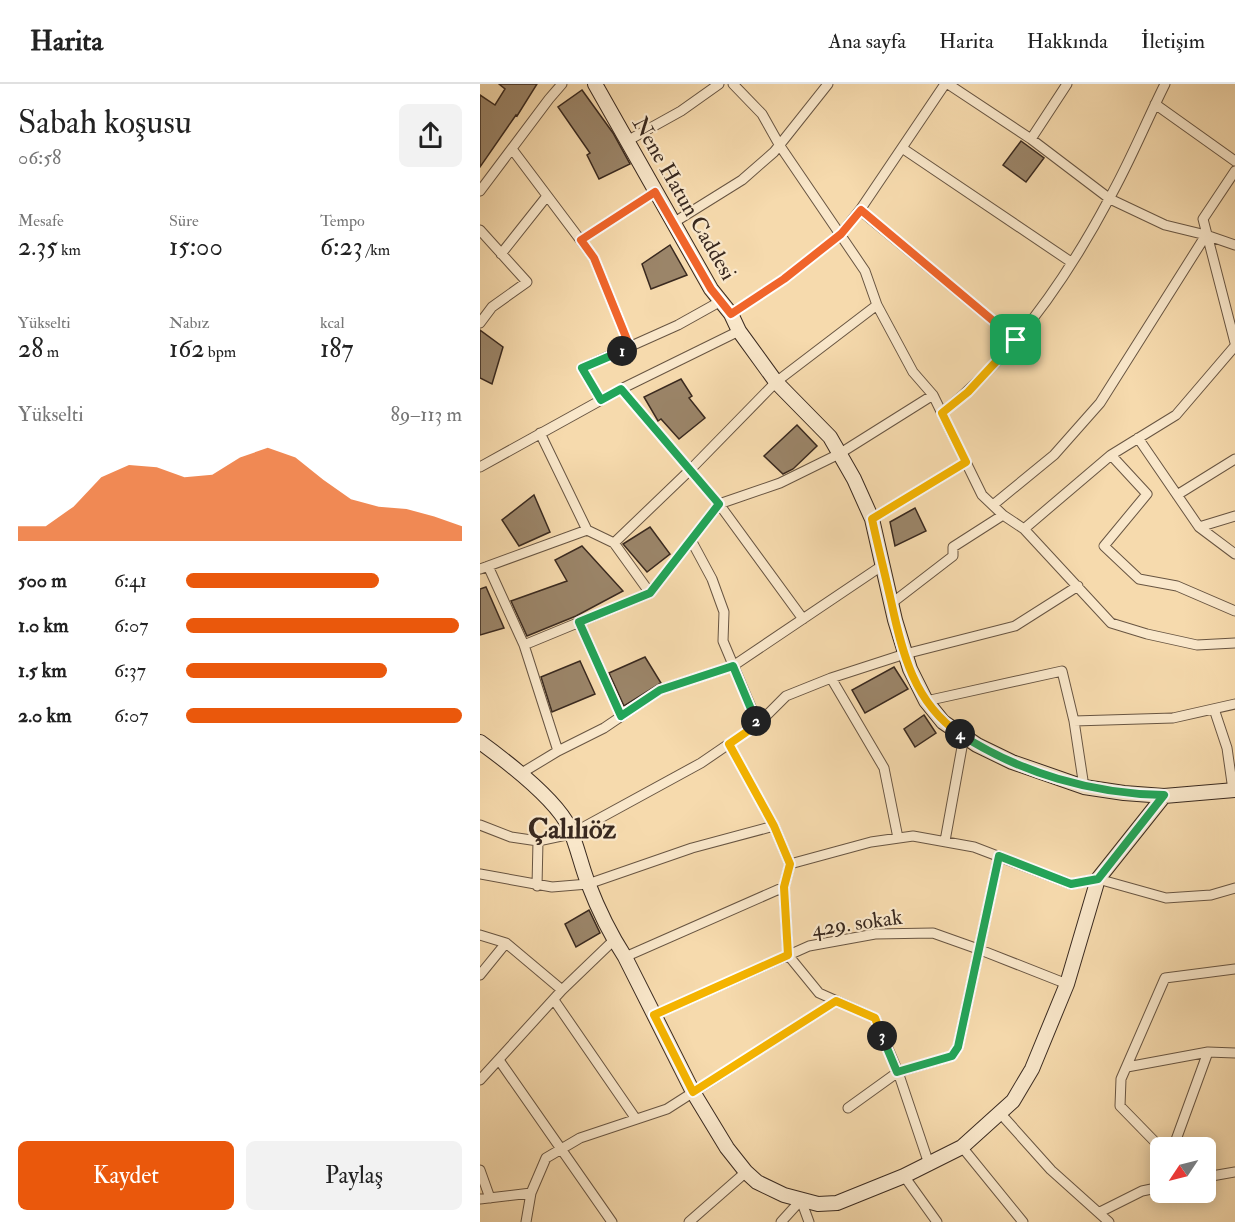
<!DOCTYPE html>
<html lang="tr">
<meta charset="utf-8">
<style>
body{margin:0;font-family:"IM FELL Double Pica",serif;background:#f2f2f2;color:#222;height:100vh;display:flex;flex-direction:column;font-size:22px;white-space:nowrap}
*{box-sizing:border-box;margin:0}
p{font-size:20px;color:#767676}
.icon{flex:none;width:33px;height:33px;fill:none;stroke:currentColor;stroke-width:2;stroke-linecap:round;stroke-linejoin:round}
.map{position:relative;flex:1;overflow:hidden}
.panel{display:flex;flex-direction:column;background:#fff;width:480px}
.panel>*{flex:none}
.needle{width:39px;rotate:235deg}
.tools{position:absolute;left:670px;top:1053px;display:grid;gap:12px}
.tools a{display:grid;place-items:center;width:66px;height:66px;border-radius:9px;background:#fff;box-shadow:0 3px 15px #0003;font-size:30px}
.pin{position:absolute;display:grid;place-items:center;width:51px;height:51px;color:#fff;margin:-26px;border-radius:12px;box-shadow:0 3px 9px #0006}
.km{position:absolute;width:30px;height:30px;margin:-15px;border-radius:50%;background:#222;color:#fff;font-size:16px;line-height:30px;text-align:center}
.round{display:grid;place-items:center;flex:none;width:63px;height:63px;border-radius:9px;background:#f2f2f2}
.headline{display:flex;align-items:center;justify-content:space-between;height:102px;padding:0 18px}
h1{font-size:33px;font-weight:600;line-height:45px}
.figures{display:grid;grid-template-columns:repeat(3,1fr);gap:9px;height:102px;padding:6px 18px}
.figures div{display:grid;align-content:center}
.figures b{font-size:26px;font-weight:600}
.figures small{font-size:16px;font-weight:400}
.figures p{font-size:16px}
.chart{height:168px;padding:12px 18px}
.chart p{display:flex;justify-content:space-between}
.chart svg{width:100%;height:108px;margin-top:6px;fill:#ea580c;opacity:.7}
.button{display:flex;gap:12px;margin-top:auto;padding:12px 18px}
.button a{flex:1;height:69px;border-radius:9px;background:#ea580c;color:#fff;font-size:24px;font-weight:600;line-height:69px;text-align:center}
.button a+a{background:#f2f2f2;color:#222}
ul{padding:0 18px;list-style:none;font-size:20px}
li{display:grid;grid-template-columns:96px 72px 1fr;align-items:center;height:45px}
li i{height:15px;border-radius:8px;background:#ea580c}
header{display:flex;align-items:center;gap:36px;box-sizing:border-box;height:84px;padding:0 30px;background:#fff;border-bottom:2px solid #e0e0e0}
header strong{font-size:28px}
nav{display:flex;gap:33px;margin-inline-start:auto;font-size:21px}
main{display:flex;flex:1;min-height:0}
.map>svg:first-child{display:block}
.building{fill:#9b8569;stroke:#39291f;stroke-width:1.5}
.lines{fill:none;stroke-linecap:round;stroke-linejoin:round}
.street-casing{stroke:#685542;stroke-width:11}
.secondary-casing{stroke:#39291f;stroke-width:16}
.street{stroke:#f9e7ca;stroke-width:9}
.secondary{stroke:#f9e7ca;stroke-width:14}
.split-1-casing{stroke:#fff;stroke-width:12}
.split-2-casing{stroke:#fff;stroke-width:12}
.split-3-casing{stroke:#fff;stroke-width:12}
.split-4-casing{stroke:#fff;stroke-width:12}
.split-5-casing{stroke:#fff;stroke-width:12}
.split-1{stroke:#f0652b;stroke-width:8}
.split-2{stroke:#22a559;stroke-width:8}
.split-3{stroke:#f5b400;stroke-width:8}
.split-4{stroke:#22a559;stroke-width:8}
.split-5{stroke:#f5b400;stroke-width:8}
.labels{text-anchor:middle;stroke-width:4.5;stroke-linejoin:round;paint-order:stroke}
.street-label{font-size:22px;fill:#39291f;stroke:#f9e7ca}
.district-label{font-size:28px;font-weight:bold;fill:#39291f;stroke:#f9e7ca}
</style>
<header>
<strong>Harita</strong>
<nav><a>Ana sayfa</a><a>Harita</a><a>Hakkında</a><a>İletişim</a></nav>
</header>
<main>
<section class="panel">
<div class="headline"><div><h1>Sabah koşusu</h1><p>06:58</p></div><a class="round"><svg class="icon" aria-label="share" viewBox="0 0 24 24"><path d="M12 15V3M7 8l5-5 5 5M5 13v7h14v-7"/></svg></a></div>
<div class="figures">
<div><p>Mesafe</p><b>2.35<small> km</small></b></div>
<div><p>Süre</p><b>15:00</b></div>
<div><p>Tempo</p><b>6:23<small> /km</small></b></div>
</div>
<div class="figures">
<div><p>Yükselti</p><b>28<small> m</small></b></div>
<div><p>Nabız</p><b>162<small> bpm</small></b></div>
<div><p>kcal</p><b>187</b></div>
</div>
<div class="chart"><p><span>Yükselti</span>89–113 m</p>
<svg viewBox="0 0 160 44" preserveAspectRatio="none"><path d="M0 44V38L10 38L20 30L30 18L40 13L50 14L60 18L70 17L80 10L90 6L100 10L110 19L120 27L130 30L140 31L150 34L160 38V44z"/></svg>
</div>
<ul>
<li><b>500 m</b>6:41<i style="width:70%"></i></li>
<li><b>1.0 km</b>6:07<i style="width:99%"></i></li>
<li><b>1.5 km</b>6:37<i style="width:73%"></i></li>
<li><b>2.0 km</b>6:07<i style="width:100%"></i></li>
</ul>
<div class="button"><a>Kaydet</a><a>Paylaş</a></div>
</section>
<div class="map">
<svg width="755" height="1138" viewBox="0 0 755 1138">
<rect width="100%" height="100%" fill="#f6daad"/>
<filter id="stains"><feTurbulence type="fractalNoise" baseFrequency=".00333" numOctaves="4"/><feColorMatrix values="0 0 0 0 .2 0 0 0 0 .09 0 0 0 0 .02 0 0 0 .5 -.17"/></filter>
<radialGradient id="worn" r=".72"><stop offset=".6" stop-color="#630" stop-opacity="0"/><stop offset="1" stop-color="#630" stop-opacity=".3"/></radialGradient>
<path class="building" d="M19 0H57L37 32 36 31 0 83V11L15 21 25 5Z
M102 6 133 49 150 80 119 95 107 71 110 69 78 23Z
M541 57 564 74 546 98 523 81Z
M190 161 207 191 171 205 162 180Z
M0 246 23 263 12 300 0 294Z
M201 295 212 312 209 314 225 334 199 355 181 335 178 337 164 313Z
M317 341 337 362 313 385 303 390 284 372Z
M54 411 70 448 39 462 22 436Z
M435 424 446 447 415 462 410 438Z
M170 443 190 470 167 488 143 460Z
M102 462 143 507 96 532 47 552 31 517 87 497 75 476Z
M6 503 24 544 0 551V505Z
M165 573 181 599 144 622 129 589Z
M100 577 115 610 72 628 61 593Z
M414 583 428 605 385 629 372 606Z
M444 631 456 649 435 663 424 645Z
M109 826 120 849 96 863 85 840Z"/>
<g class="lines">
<defs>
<path id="street" d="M253 0 282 30 300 62 385 187 397 221 433 288 453 311 502 411 523 431 544 445 631 539 667 550 717 561 755 559
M468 0 551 55 630 115 685 141 726 151 755 161
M675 20 755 77
M551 55 587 0
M147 57 201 27 239 0
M422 64 591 178
M32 65 114 174 150 263
M755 87 723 135 755 259
M0 107 69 15 82 0
M380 126 536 256
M193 139 262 96 294 68 348 0
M0 146 47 198 12 223 0 239
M101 156 175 108
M21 170 67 112
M251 230 304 195 361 150 380 126 465 0
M141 305 239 420 323 535
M121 316 102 284 198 241 241 217
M462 329C532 273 587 194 629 115 650 78 666 38 685 0
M60 349 107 446
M658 354 719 443 755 470
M631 371 667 410 624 462 659 495 697 502 755 527
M0 383 141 305 259 247
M697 411 755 375
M513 421 574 371 620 319 726 151
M392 435 486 378
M719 443 755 432
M544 445 631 371 696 331 755 262
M211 456 232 495 244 528 243 557 278 640
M134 459 210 386 296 298 397 221
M8 482 44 561 78 667
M0 485 107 446 134 459 170 509
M412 519 473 472V463L523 431
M99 538 141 632
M44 561 170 509 239 420 300 399 359 370 453 311
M351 594 404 684 418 754
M446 617 582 587 594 637 604 703
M734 625 747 664 753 706
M594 637 693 634 755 620
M249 660 294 742 310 780 304 803 308 871 339 909 395 934 418 988 449 1080
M40 690 78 667 124 644 180 606 253 582 403 481
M0 741 31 753 58 757
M465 757 484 652
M310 780 391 758 433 752 494 763 591 800 618 795 686 814 731 811 755 804
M0 790 72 803 108 800 212 764 294 742
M57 802 58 757 91 750 221 679 278 640 306 612 351 594 425 570 535 542 598 502
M0 851 26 859 82 906
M145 873 304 803
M0 891 26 859
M74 916 156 1035
M174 931 329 862 395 850 453 849 498 865 587 900
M19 976 132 1138
M647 983 728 968 755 969
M0 996 82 906 134 856
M368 1024 418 988 472 972 478 963 519 772
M520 1029 571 1086 629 1138
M482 1063 543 1138
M681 1064 640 1022 641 995 685 894 755 885
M693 1064 728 968
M0 1086 10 1114
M424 1092 457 1138
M726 1093 755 1088
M0 1115 51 1109
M620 1128 662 1107 681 1103
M46 1138 51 1109 66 1074 100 1054 187 1025 356 917
M209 1138 266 1088
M301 1138 321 1116 329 1138"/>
<path id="secondary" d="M115 0 231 205 251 230 259 247 296 298 350 353 374 395 392 435 415 536 430 585 446 617 463 638 497 661 532 678 604 703 644 709 684 712 755 706
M0 658C26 677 75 714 89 743 97 761 101 781 108 799 118 825 130 850 145 873L213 1008 247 1064 266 1088 277 1098 304 1111 338 1120 357 1119 424 1092 482 1063 533 1017 552 985 587 900 618 795 684 712"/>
</defs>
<use href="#street" class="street-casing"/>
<use href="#secondary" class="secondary-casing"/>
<use href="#street" class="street"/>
<use href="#secondary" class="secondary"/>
</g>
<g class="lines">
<defs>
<path id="split-1" d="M142 267 150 263 114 174 101 156 175 108 231 205 251 230 304 195 361 150 381 126 536 256"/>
<path id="split-2" d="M142 267 102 284 121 316 141 305 239 420 170 509 99 538 141 632 180 606 253 582 276 637"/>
<path id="split-3" d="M276 637 278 640 249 660 294 742 310 780 304 803 308 871 174 931 213 1008 356 917 395 934 402 952"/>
<path id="split-4" d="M402 952 417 988 472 972 478 963 519 772 591 800 618 795 684 711C613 710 540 689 480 650"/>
<path id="split-5" d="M480 650C434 619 422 568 411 517 405 490 398 463 392 435L486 378 462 329 488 308 536 256"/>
</defs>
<use href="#split-1" class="split-1-casing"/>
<use href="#split-2" class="split-2-casing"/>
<use href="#split-3" class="split-3-casing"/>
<use href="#split-4" class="split-4-casing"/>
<use href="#split-5" class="split-5-casing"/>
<use href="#split-1" class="split-1"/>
<use href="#split-2" class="split-2"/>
<use href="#split-3" class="split-3"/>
<use href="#split-4" class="split-4"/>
<use href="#split-5" class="split-5"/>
</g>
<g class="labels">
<g class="street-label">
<text transform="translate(205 114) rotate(60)" y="8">Nene Hatun Caddesi</text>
<text transform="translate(377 838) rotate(-8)" y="8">429. sokak</text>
</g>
<g class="district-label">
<text x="92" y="754">Çalılıöz</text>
</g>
</g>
<rect width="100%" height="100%" filter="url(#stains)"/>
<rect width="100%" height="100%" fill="url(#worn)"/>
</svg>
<div class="tools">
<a><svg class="needle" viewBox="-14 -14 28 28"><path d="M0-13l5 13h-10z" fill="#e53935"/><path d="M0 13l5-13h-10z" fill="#767676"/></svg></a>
</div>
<div class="pin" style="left:536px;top:256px;background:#1e9e55"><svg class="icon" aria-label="arrive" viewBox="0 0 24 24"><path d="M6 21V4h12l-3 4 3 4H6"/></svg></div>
<b class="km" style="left:142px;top:267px">1</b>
<b class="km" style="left:276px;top:637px">2</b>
<b class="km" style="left:402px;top:952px">3</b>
<b class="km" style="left:480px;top:650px">4</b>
</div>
</main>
